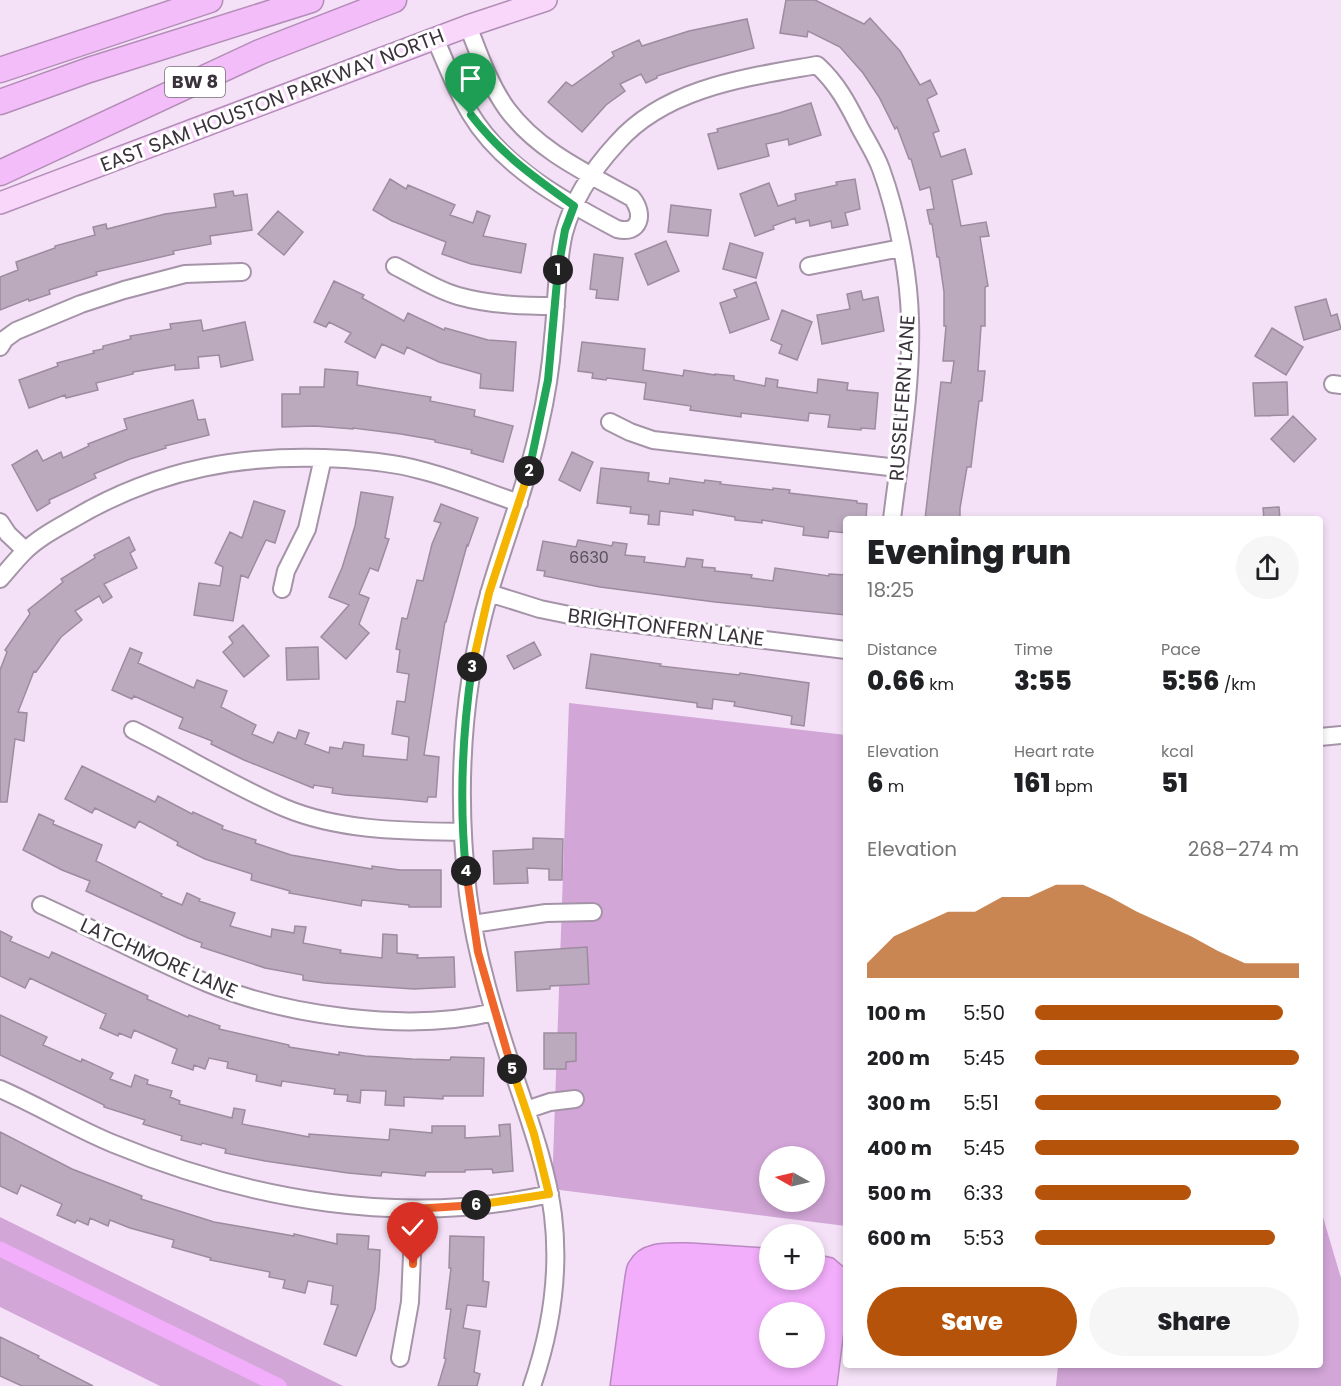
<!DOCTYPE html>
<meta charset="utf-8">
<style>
body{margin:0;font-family:Poppins,sans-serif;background:#f6f6f6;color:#202124;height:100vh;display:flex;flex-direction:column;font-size:22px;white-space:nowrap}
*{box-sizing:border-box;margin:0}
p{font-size:20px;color:#757577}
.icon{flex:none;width:33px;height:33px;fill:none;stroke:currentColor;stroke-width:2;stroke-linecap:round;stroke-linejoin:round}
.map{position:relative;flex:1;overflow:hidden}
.drawer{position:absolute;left:843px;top:516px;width:480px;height:852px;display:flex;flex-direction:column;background:#fff;border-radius:6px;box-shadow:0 3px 9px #0003}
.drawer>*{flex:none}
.needle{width:39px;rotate:278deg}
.controls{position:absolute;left:759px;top:1146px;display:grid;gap:12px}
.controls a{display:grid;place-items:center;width:66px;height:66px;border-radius:50%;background:#fff;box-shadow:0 3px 9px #0003;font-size:30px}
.pin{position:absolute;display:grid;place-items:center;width:51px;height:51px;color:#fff;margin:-62px -26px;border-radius:50% 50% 50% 0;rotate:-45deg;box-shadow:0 0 6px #0007}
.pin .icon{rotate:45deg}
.km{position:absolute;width:30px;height:30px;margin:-15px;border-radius:50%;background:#222;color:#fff;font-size:16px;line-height:30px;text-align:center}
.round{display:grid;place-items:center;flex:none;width:63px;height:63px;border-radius:32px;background:#f6f6f6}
.headline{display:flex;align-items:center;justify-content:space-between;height:102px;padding:0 24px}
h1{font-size:33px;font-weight:800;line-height:45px}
.stats{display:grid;grid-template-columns:repeat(3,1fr);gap:9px;height:102px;padding:6px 24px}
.stats div{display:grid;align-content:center}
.stats b{font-size:26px;font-weight:800}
.stats small{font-size:16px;font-weight:400}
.stats p{font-size:16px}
.chart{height:168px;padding:12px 24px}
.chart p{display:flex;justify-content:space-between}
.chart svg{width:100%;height:108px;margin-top:6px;fill:#b45309;opacity:.7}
.primary-button{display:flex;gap:12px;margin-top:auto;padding:12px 24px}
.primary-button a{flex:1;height:69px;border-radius:36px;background:#b45309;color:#fff;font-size:24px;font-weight:800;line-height:69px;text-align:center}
.primary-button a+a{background:#f6f6f6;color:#202124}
ul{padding:0 24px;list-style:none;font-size:20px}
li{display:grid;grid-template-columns:96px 72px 1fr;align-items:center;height:45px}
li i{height:15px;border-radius:8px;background:#b45309}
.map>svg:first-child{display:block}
.green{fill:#d2a6d7;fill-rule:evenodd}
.water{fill:#f2adfb;stroke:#bb88c2;stroke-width:1.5;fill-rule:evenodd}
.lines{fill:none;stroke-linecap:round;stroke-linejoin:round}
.canal{stroke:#f2adfb;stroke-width:15}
.building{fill:#bba9be;stroke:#9d8b9f;stroke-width:1.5}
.minor-casing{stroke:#a593a8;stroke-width:20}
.major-casing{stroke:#b38db7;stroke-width:24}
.highway-casing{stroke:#b38db7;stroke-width:27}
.minor{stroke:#fff;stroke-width:16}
.major{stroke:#f8d7fb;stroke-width:21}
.highway{stroke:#f3bdf9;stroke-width:24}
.split-1-casing{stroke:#fff;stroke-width:12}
.split-2-casing{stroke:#fff;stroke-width:12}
.split-3-casing{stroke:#fff;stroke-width:12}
.split-4-casing{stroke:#fff;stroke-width:12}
.split-5-casing{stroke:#fff;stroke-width:12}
.split-6-casing{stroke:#fff;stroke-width:12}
.split-7-casing{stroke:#fff;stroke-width:12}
.split-1{stroke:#22a559;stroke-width:8}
.split-2{stroke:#22a559;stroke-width:8}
.split-3{stroke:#f5b400;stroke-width:8}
.split-4{stroke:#22a559;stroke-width:8}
.split-5{stroke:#f0652b;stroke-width:8}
.split-6{stroke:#f5b400;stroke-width:8}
.split-7{stroke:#f0652b;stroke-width:8}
.labels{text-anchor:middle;stroke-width:6;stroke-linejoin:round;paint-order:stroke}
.number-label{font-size:16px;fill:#5b505c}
.shield{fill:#fff;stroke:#767076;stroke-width:1.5}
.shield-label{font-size:18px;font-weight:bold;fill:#3b333c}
.street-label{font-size:20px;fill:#3b333c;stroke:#fff}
</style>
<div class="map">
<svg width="1341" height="1386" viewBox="0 0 1341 1386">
<rect width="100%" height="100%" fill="#f4e1f7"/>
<path class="green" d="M569 703 846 735V1226L552 1189ZM770 1156H814V1202H770Z
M1320 1207 1341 1278V1386H1056L1058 1365H1320Z
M0 1217 343 1386H160L0 1307Z"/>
<path class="water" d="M693 1243 769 1248 770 1280H814L815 1254 833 1258 846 1269V1315L837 1386H610L625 1276C626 1272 626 1266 629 1262 641 1239 671 1243 693 1243ZM770 1312H814V1358H770Z"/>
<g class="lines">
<path class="canal" d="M0 1249 279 1386"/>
</g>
<path class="building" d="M786 0H815L864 24 870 18 900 51 920 85 930 80 937 94 927 99 939 131 933 133 941 157 965 149 972 174 952 180 961 226 986 222 989 236 980 237 988 286 985 287V326H981L978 371H985L982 401H979L971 467H967L960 508V519H925L941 382 951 383 954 361H943L946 326H944V292L939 257H937L932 224H930L927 210 934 209 930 187 920 190 911 159H909L897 127 895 129 879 97 863 73 840 47 808 31 807 37 780 33Z
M747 19 754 48 688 66 657 76V78L646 83 641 74 620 84 625 91 606 105 582 132 548 102 566 82 572 86 614 56 612 52 639 40 642 46 689 31Z
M811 103 821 135 789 145 788 139 766 144 769 156 718 169 708 134 718 132 717 129 779 113Z
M390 179 406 189 408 185 455 205 450 215 473 223 477 211 490 216 483 236 526 244 521 273 471 264 442 254 446 242 392 221 373 210Z
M855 179 860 209 845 213 848 225 832 228 831 221 810 226 809 220 796 223 795 218 773 226 774 229 755 236 740 194 769 183 778 206 796 200 795 194 837 185 836 182Z
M233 191 234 196 247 194 252 230 210 236 211 244 173 251 174 254 96 272 97 275 49 290 50 294 29 301 28 299 0 310V277L18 270 16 262 55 248V246L95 235 93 227 106 224 107 229 165 214 216 207 214 194Z
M671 205 711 210 708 236 668 232Z
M278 211 303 232 284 255 258 234Z
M666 241 679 271 648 285 635 254Z
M730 243 763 253 756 278 723 269Z
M594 254 623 258 618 300 596 298 597 290 590 289Z
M334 281 364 295 362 298 404 321 408 313 444 330 445 328 488 340 516 342 513 391 480 388 481 374 439 362 407 347 404 354 382 344 375 358 345 342 351 333 329 322 326 327 314 322Z
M756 282 769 319 730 333 720 303 737 297 734 290Z
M861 291 863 300 878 297 884 331 822 344 817 315 850 309 847 294Z
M1326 299 1331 316 1337 314 1341 329 1304 340 1295 307Z
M782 310 812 322 797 360 779 353 782 345 771 340Z
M201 320 203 331 245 322 253 360 221 367 219 355 198 357 199 368 175 370V365L133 372V374L96 383 98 390 66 398 65 395 29 408 19 380 58 366 57 363 94 353 93 351 103 349V346L131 339 130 336 171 329 170 324Z
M1272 328 1303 347 1286 375 1255 356Z
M582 342 645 349 643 370 683 376 684 370 715 375V374L734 376V380L765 386 766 378 778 380 777 387 817 393 818 379 848 383 847 390 878 393 875 429 861 428V430L828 427 830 415 809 413 808 421 741 413V417L690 410 691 406 644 399 646 383 607 378 606 380 592 378 593 373 578 371Z
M325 369 358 372 357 385 431 397 430 401 475 410 474 416 513 426 503 462 471 453 472 450 435 442V440L401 434 353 428V429L315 426 282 427V394H300V387H324Z
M1287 382 1288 415 1255 416 1253 383Z
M193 400 198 420 205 419 209 435 165 446 166 448 130 459 94 474 96 478 49 500 50 503 37 511 12 465 37 450 43 461 61 452 63 458 89 446 88 444 127 429 124 419Z
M1293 416 1316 439 1294 462 1271 439Z
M572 452 593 462 580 491 559 480Z
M601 468 649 473 648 481 669 484 670 478 704 483 705 480 721 482 720 484 773 490V488L790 490 789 493 857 501V503L867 504 866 519H846V533L829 531 828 538 803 535 804 527 762 520V523L735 520V517L693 510V515L660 511 659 525 648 524 649 515 630 513 631 507 597 503Z
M361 492 393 497 385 538 389 539 378 571 370 568 359 594 369 598 359 624 369 633 346 659 321 637 349 605 329 597 342 568 355 526Z
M254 501 285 511 275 543 266 540 248 578 241 575 233 621 194 615 199 583 220 586 223 567 215 563 230 532 242 538Z
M441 504 478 518 468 546 467 545 446 622H445L438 664 424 755 439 757 436 797H428L427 802 397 799 345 795 332 793 333 788 314 785 313 788 244 760 211 744 212 741 179 728 183 718 134 696 132 699 112 690 130 648 142 653 138 663 194 688 197 680 227 691 221 707 256 725 252 734 273 743 278 732 296 739 299 730 309 733 305 744 329 753 330 747 342 749 344 742 364 745 363 756 407 760 409 737 392 734 397 701 405 702 409 674 397 672 400 650 396 649 402 618 407 619 417 580 423 581 432 544 441 523 434 521Z
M1279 507 1280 519H1264L1263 508Z
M129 537 135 550 130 553 137 568 104 584 112 597 103 603 99 596 75 611 82 620 61 637 36 672 34 671 18 712 27 713 24 741 15 739 7 802H0V670L7 652 5 650 30 614 28 610 63 582 61 579 95 558 94 555Z
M578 540 612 546 613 542 627 544 625 555 645 557 644 562 685 567 687 558 703 560 702 567 715 568V571L752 575 751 578 773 581 775 568 829 576V574L846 575V615L715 602 600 587 544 576 545 571 537 570 543 541 576 547Z
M243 625 269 656 244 677 223 652 233 643 229 637Z
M534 642 541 655 514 669 507 656Z
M318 647 319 679 287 680 286 648Z
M591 654 661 664 660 666 739 675 740 673 809 683 804 726 791 724 792 716 734 706 735 702 713 699 712 709 697 707V703L586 688Z
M82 766 155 802 158 796 192 814 193 812 223 826 222 829 256 840 255 843 291 855 372 869V866L400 870H441V907H409V905L362 900 361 906 289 893 290 891 251 880 252 874 205 859 177 845 178 842 139 821 135 828 95 808 92 813 65 799Z
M39 814 54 821 53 824 102 845 96 861 162 894 161 896 182 905 187 893 200 899 199 901 235 913 230 926 271 937 272 929 294 933 295 926 306 927 303 943 341 950 340 953 382 958 383 934 397 935V953L418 955 417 958 454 957 455 987 414 989 324 983 303 980V975L265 968 201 947 202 943 188 938 86 891 90 881 62 870 23 850Z
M533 838 563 839 562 880H549V869L527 868 528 883 494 884 493 851 533 849Z
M0 931 12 937 10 941 49 958 52 952 148 996 147 999 188 1017 189 1015 220 1026 219 1029 289 1045V1047L339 1055V1052L365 1056 412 1059 450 1060 451 1057 484 1058 483 1096H443V1099L404 1097V1106L385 1105 386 1091 361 1090 360 1103 347 1101 348 1095 334 1094 335 1089 282 1081 281 1086 256 1081 257 1075 227 1068 228 1062 209 1058 205 1069 194 1065 193 1070 172 1063 177 1049 134 1030 131 1038 119 1033 118 1036 100 1028 106 1014 72 998 30 978 25 988 0 976Z
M587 947 589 984 550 986V989L517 991 515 952Z
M0 1015 47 1037 43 1045 81 1062 82 1059 113 1073 110 1079 131 1087 135 1075 148 1080 147 1084 172 1091 170 1097 180 1101 179 1104 232 1118 234 1108 245 1110 242 1124 309 1137V1134L389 1140 390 1129 432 1133V1126H465V1138L500 1136 499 1125 510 1124 513 1171 493 1173 492 1169 465 1170V1172H426L425 1176 382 1172 381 1176 348 1173 265 1161 225 1153 226 1149 202 1143 201 1145 181 1140 182 1136 143 1124 145 1120 104 1107V1105L0 1055Z
M544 1033H576V1061L566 1062V1069H544Z
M0 1132 72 1169 142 1196 141 1199 214 1222 294 1236V1234L337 1244V1234L369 1236 368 1249 380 1250 379 1271 375 1309 356 1356 324 1344 338 1305 331 1304 333 1286 308 1281 305 1293 283 1288 285 1280 269 1277 270 1272 210 1260 211 1258 172 1247 174 1240 130 1228 110 1220 108 1226 90 1218 88 1225 77 1220 75 1223 57 1215 62 1204 21 1185 17 1194 0 1186Z
M450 1236 484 1237 483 1281 489 1282 486 1307 467 1305 463 1328 480 1331 474 1372 480 1374 477 1386H438L446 1359 444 1358 451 1309H446L451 1268H449Z
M0 1337 39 1356 38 1358 93 1386H22L0 1376Z"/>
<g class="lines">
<defs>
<path id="minor" d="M435 38C446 64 456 90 470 113 502 167 564 201 617 229 640 235 645 214 632 198 587 173 538 151 507 109 489 84 479 54 468 26
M395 266C415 276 436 290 458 296 490 305 523 306 556 306
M809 266 901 248
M0 347 5 339 16 331 81 304 124 290 185 274 242 272
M1333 384 1341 385
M610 422 630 432 653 440 898 468
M0 522 8 534 25 550
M0 579C8 570 16 560 24 552 38 538 57 528 73 519 159 468 245 453 344 459 369 461 395 463 420 470 453 478 486 492 519 503
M282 589 286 571 307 529 323 458
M489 593 540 609 579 617 846 650
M133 730C184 755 233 786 285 808 340 831 404 831 462 832
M1320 737 1341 735
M41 905C96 930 150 959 207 983 286 1016 410 1033 494 1012
M473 924 546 913 593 912
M0 1089C39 1106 75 1128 114 1144 252 1201 403 1227 550 1194
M526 1110 550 1102 575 1099
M400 1358 410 1302 414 1209
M532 1386C551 1331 560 1273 553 1215 547 1168 530 1122 515 1077 495 1017 476 957 468 894 456 793 461 692 489 594 505 538 527 485 539 428 546 398 551 368 553 338 557 303 556 267 564 233 573 199 594 168 617 143 666 87 749 77 817 65 837 83 848 104 860 128 867 141 876 155 881 169 897 213 909 273 910 320 912 386 900 454 892 519"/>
<path id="major" d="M0 203 468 26 546 0"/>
<path id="highway" d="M0 70 210 0
M0 102 89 70 311 0
M0 173 260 52 394 0"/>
</defs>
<use href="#minor" class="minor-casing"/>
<use href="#major" class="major-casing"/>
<use href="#highway" class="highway-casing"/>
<use href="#minor" class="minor"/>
<use href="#major" class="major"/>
<use href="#highway" class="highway"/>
</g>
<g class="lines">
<defs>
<path id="split-1" d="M471 115C503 156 533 176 574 206L565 230 558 270"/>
<path id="split-2" d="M529 471 548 380 558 270"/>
<path id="split-3" d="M472 667 489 593 529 471"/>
<path id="split-4" d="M466 871C459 802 462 736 472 667"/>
<path id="split-5" d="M466 871 478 952 512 1069"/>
<path id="split-6" d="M476 1205 549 1194 534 1134 512 1069"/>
<path id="split-7" d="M413 1264 414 1209 476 1205"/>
</defs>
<use href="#split-1" class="split-1-casing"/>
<use href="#split-2" class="split-2-casing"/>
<use href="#split-3" class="split-3-casing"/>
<use href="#split-4" class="split-4-casing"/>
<use href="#split-5" class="split-5-casing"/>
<use href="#split-6" class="split-6-casing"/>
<use href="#split-7" class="split-7-casing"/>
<use href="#split-1" class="split-1"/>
<use href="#split-2" class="split-2"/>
<use href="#split-3" class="split-3"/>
<use href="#split-4" class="split-4"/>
<use href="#split-5" class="split-5"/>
<use href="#split-6" class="split-6"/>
<use href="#split-7" class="split-7"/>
</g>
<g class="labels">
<g class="number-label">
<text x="589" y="563">6630</text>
</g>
<rect class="shield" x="165" y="67" width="60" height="30" rx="4.5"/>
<g class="shield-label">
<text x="195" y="88">BW 8</text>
</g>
<g class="street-label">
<text transform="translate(272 100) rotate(-21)" y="7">EAST SAM HOUSTON PARKWAY NORTH</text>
<text transform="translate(902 398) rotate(-86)" y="7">RUSSELFERN LANE</text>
<text transform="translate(666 627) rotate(7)" y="7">BRIGHTONFERN LANE</text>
<text transform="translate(159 958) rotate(24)" y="7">LATCHMORE LANE</text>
</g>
</g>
</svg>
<div class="controls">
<a><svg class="needle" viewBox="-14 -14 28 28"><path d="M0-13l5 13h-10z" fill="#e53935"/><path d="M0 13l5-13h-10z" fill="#757577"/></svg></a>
<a>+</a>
<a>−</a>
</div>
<div class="pin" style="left:471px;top:115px;background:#1e9e55"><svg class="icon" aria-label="arrive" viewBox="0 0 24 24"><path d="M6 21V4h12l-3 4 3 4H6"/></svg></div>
<div class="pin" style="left:413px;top:1264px;background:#d93025"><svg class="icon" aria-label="check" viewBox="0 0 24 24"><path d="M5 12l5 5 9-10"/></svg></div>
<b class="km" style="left:558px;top:270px">1</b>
<b class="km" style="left:529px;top:471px">2</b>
<b class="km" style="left:472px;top:667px">3</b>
<b class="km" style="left:466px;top:871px">4</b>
<b class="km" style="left:512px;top:1069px">5</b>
<b class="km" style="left:476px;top:1205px">6</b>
<section class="drawer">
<div class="headline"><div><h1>Evening run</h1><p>18:25</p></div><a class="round"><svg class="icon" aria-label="share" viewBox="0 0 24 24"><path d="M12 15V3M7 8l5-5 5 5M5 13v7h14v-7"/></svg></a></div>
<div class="stats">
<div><p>Distance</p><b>0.66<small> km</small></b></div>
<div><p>Time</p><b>3:55</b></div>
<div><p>Pace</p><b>5:56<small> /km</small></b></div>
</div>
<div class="stats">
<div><p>Elevation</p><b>6<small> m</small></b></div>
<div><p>Heart rate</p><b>161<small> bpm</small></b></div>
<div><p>kcal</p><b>51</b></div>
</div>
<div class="chart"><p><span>Elevation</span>268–274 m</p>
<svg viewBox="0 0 160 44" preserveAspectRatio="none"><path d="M0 44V38L10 27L20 22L30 17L40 17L50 11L60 11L70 6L80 6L90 11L100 17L110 22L120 27L130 33L140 38L150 38L160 38V44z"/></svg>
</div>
<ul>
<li><b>100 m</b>5:50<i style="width:94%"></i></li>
<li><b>200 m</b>5:45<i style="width:100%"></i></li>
<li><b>300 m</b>5:51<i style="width:93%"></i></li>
<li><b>400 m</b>5:45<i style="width:100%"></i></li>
<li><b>500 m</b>6:33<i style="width:59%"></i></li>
<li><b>600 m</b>5:53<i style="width:91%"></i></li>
</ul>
<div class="primary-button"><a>Save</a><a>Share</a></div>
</section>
</div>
